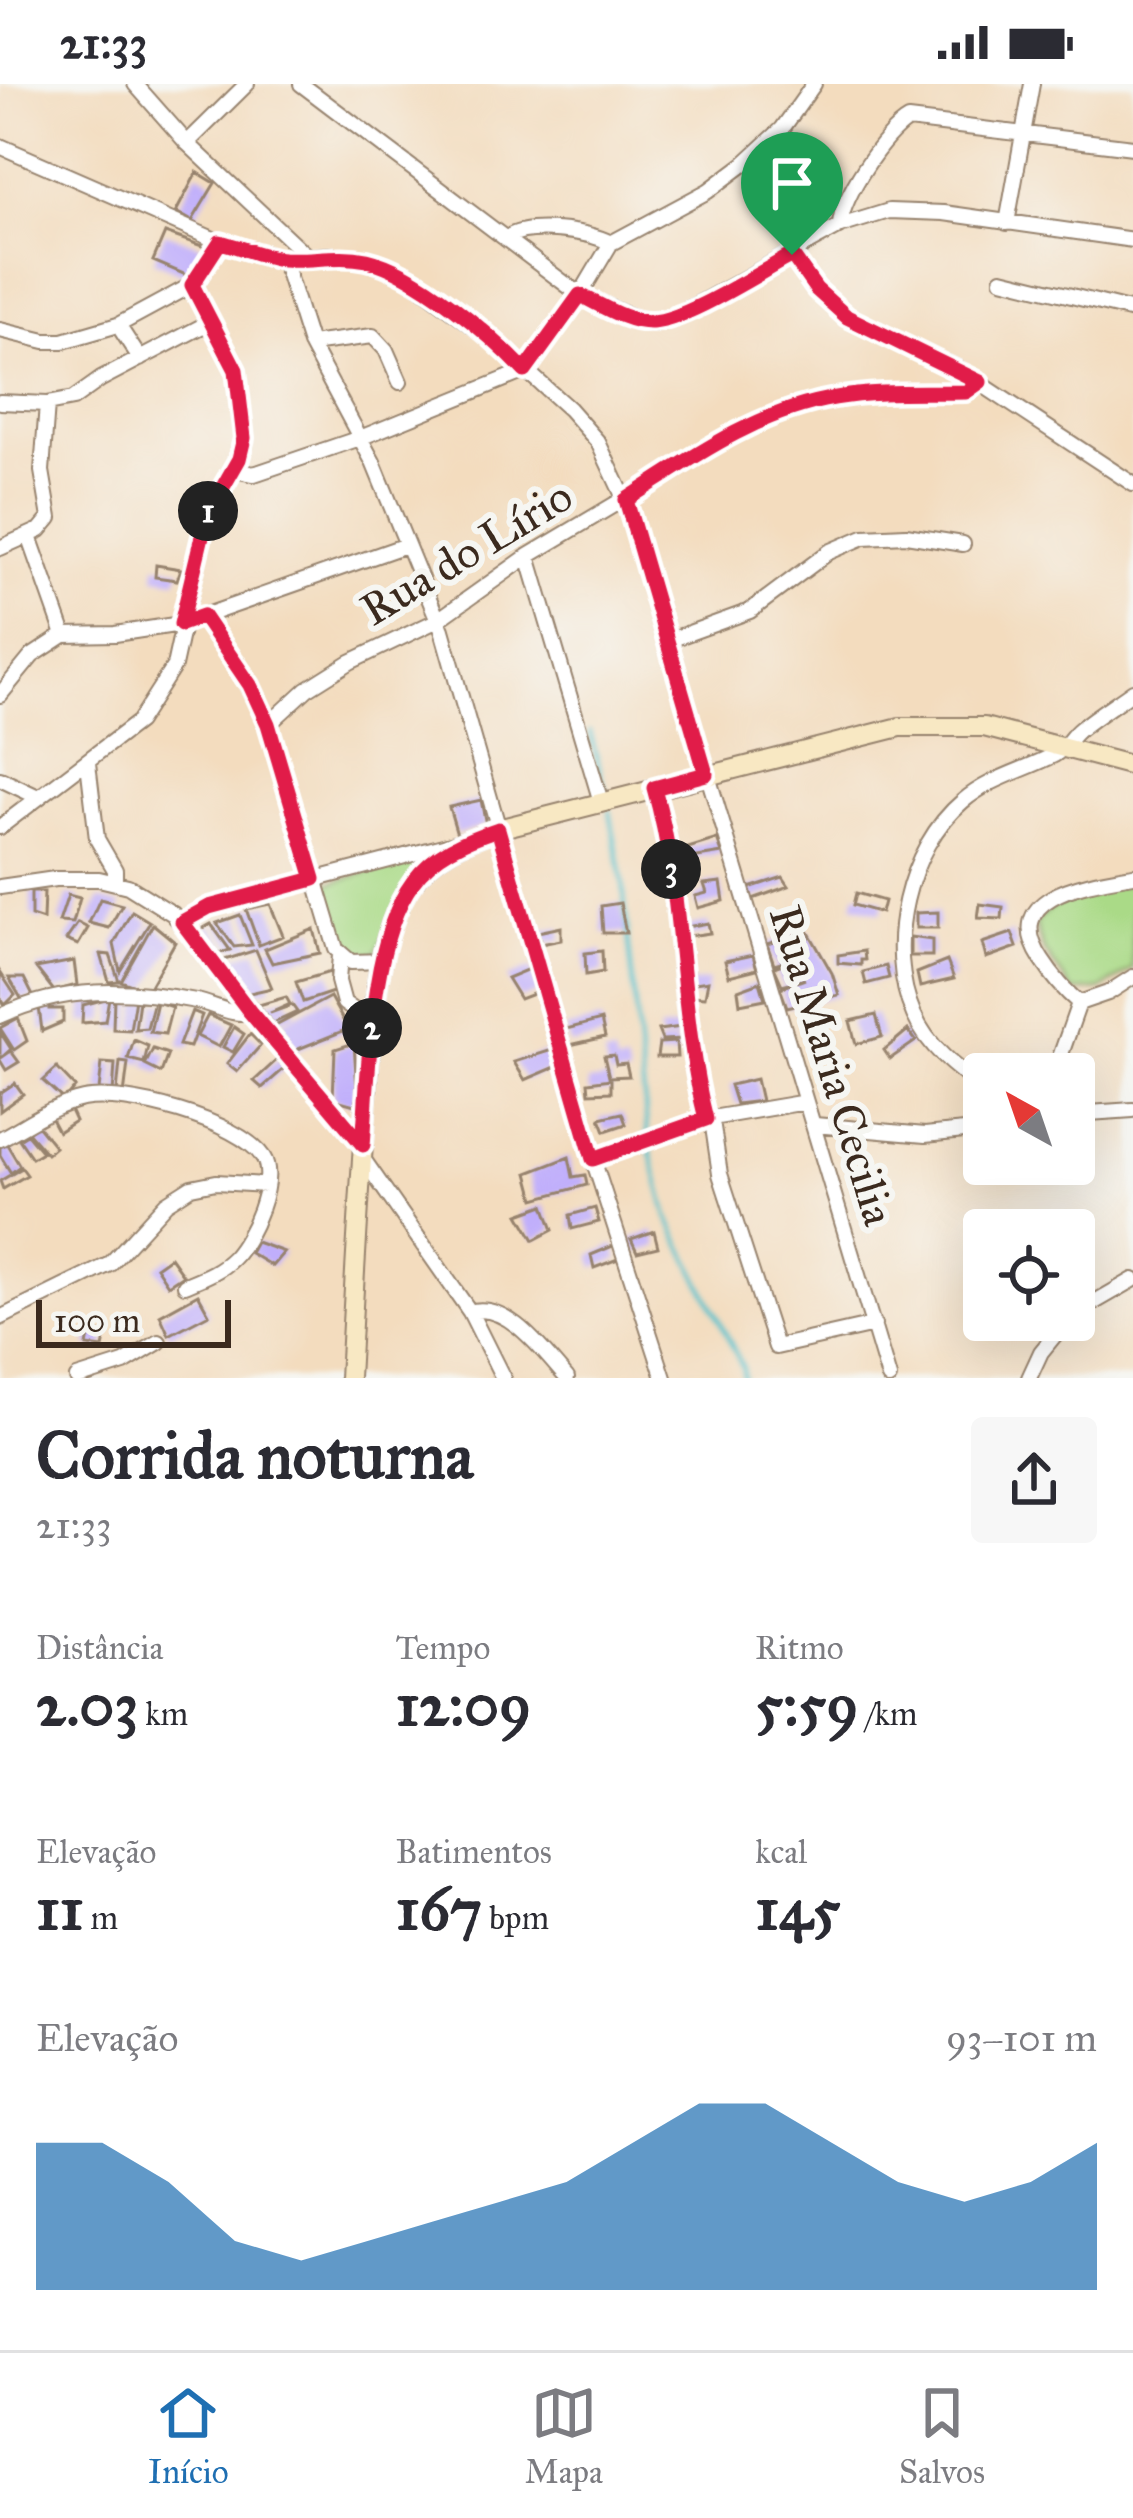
<!DOCTYPE html>
<html lang="pt">
<meta charset="utf-8">
<style>
body{margin:0;font-family:"IM FELL Great Primer",serif;background:#f7f7f7;color:#2b2b33;height:100vh;display:flex;flex-direction:column;font-size:45px;white-space:nowrap}
*{box-sizing:border-box;margin:0}
p{font-size:39px;color:#7c7c81}
.icon{flex:none;width:66px;height:66px;fill:none;stroke:currentColor;stroke-width:2;stroke-linecap:round;stroke-linejoin:round}
.map{position:relative;height:1294px;overflow:hidden}
.drawer{display:flex;flex-direction:column;background:#fff;flex:1}
.drawer>*{flex:none}
.needle{width:78px;rotate:320deg}
.buttons{position:absolute;left:963px;top:969px;display:grid;gap:24px}
.buttons a{display:grid;place-items:center;width:132px;height:132px;border-radius:12px;background:#fff;box-shadow:0 12px 48px #0002;font-size:60px}
.scale{position:absolute;left:36px;bottom:30px;width:195px;box-sizing:border-box;padding-left:12px;border:6px solid #3b2a1e;border-top:0;font-size:33px;line-height:42px;white-space:nowrap;color:#3b2a1e;-webkit-text-stroke:9px #f6f6f2;paint-order:stroke}
.pin{position:absolute;display:grid;place-items:center;width:102px;height:102px;color:#fff;margin:-123px -51px;border-radius:50% 50% 50% 0;rotate:-45deg;box-shadow:0 0 12px #0007}
.pin .icon{rotate:45deg}
.km{position:absolute;width:60px;height:60px;margin:-30px;border-radius:50%;background:#222;color:#fff;font-size:33px;line-height:60px;text-align:center}
.round{display:grid;place-items:center;flex:none;width:126px;height:126px;border-radius:12px;background:#f7f7f7}
.overview{display:flex;align-items:center;justify-content:space-between;height:204px;padding:0 36px}
h1{font-size:66px;font-weight:700;line-height:90px}
.stats{display:grid;grid-template-columns:repeat(3,1fr);gap:18px;height:204px;padding:12px 36px}
.stats div{display:grid;align-content:center}
.stats b{font-size:60px;font-weight:700}
.stats small{font-size:33px;font-weight:400}
.stats p{font-size:33px}
.chart{height:336px;padding:24px 36px}
.chart p{display:flex;justify-content:space-between}
.chart svg{width:100%;height:216px;margin-top:12px;fill:#1f6fb2;opacity:.7}
.status{display:flex;justify-content:space-between;align-items:center;height:84px;padding:0 60px;background:#fff;direction:ltr}
.status svg{height:33px;fill:currentColor}
.dock{display:flex;justify-content:space-around;align-items:center;height:168px;border-top:3px solid #e1e1e2;background:#fff;font-size:33px;color:#7c7c81}
.dock a{display:grid;justify-items:center;gap:6px}
.dock .on{color:#1f6fb2}
.map>svg:first-child{display:block}
.park{fill:#aada87;stroke:#728252;stroke-width:3}
.lines{fill:none;stroke-linecap:round;stroke-linejoin:round}
.stream{stroke:#53c1cb;stroke-width:4.5}
.building{fill:#c0aefb}
.minor-casing{stroke:#97836e;stroke-width:18}
.secondary-casing{stroke:#97836e;stroke-width:22}
.minor{stroke:#fff;stroke-width:14}
.secondary{stroke:#f8e8c3;stroke-width:18}
.route-casing{stroke:#fff;stroke-width:24}
.route{stroke:#e11d48;stroke-width:15}
.labels{text-anchor:middle;stroke-width:12;stroke-linejoin:round;paint-order:stroke}
.street-label{font-size:45px;fill:#3b2a1e;stroke:#f6f6f2}
</style>
<div class="status"><b>21:33</b><svg viewBox="0 0 49 12"><path d="M0 12V9h3v3zM5 12V6h3v6zM10 12V3h3v9zM15 12V0h3v12zM26 1h20v11H26zM47 4h2v5h-2z"/></svg></div>
<div class="map">
<svg width="1133" height="1294" viewBox="0 0 1133 1294">
<rect width="100%" height="100%" fill="#f6f6f2"/>
<filter id="ink" filterUnits="userSpaceOnUse"><feTurbulence type="fractalNoise" baseFrequency=".00833" numOctaves="2"/><feDisplacementMap in="SourceGraphic" scale="24" xChannelSelector="R" yChannelSelector="G"/><feConvolveMatrix kernelMatrix="1 2 1 2 8 2 1 2 1" color-interpolation-filters="sRGB"/></filter>
<filter id="wash" filterUnits="userSpaceOnUse"><feTurbulence type="fractalNoise" baseFrequency=".004" numOctaves="4" result="noise"/><feDisplacementMap in="SourceGraphic" scale="48" xChannelSelector="R" yChannelSelector="G"/><feGaussianBlur stdDeviation="2.7" result="paint"/><feColorMatrix in="noise" values="0 0 0 0 0 0 0 0 0 0 0 0 0 0 0 0 0 1.4 0 .05"/><feComposite in="paint" operator="in"/></filter>
<g filter="url(#wash)">
<rect width="100%" height="100%" fill="#f3dcbe"/>
<path class="park" d="M424 771 426 778 377 868 357 873 344 862 320 802Z
M1133 798V885L1101 906 1073 908 1043 865 1035 841C1055 809 1099 805 1133 798Z"/>
<g class="lines">
<path class="stream" d="M590 648 607 712
M610 727 623 800 648 1053
M648 1057 668 1133 743 1284V1294"/>
</g>
<g id="blocks">
<path class="building" d="M197 88 215 99 192 137 176 128Z
M165 149 205 163 193 194 153 177Z
M156 481 181 485 177 496 155 493Z
M481 716 486 741 457 750 449 723Z
M717 755 722 769 691 774 688 764Z
M783 793 789 802 750 816 746 805Z
M721 798 724 817 698 824 695 812 707 809 704 800Z
M31 808H44L43 836 31 832Z
M856 809 884 817 881 829 853 821Z
M68 811 80 814 73 839 59 838Z
M100 815 122 821 109 844 89 839Z
M620 819 626 849H603L601 822Z
M270 820 283 852 259 861 246 825Z
M980 820 1003 823 1002 835 978 834Z
M132 827 150 838 120 887 114 860Z
M938 828V844H916V829Z
M240 831 252 861 234 863 217 839Z
M78 839 88 844 78 861 66 856Z
M708 839 710 849 682 853 681 844Z
M153 840 175 858 147 907 121 897Z
M211 840 230 866 215 871 200 846Z
M561 843V856L541 860 538 848Z
M314 845 320 869 272 879 265 865Z
M808 847 832 889 839 911 787 923 780 904 805 895 782 901 774 883 806 871 774 880 767 860Z
M1012 849 1017 863 986 874 982 859Z
M910 853 932 856V872H910Z
M256 866 272 904 245 910 221 877Z
M602 867 603 888 586 891 585 869Z
M864 867 865 876H861V881L838 879V871Z
M101 870 110 871 119 897 109 898Z
M753 871 757 885 729 892 725 877Z
M74 877 77 901 54 907 36 884Z
M947 877 954 895 920 903 917 889Z
M886 882 889 894 866 900 863 888Z
M531 884 538 908 520 915 507 894Z
M0 888 15 911 5 921 0 913Z
M330 888 336 907 303 918 296 898Z
M9 894H24L33 912 22 916Z
M708 897 705 913 689 912 688 900Z
M760 898 765 915 740 920 738 906Z
M114 913 135 914 130 946 113 945Z
M286 913 290 920 270 929 292 921 297 928 271 940 266 930 261 932 252 923Z
M330 913 348 945 291 968 270 945Z
M109 914 105 937 82 939 83 921Z
M139 917H154L147 944 135 945Z
M157 918 172 923 165 950 150 948Z
M49 922V925H63V938L42 947 39 923Z
M192 927 202 931 190 963 179 961Z
M208 931 231 941 219 963 197 952Z
M876 931 882 953 856 960 850 937Z
M18 934 27 957 14 966 0 944Z
M601 936 605 953 570 961 566 945Z
M234 943 244 950 233 968 223 963Z
M682 943 683 955 662 956 658 946Z
M908 946 916 957 890 975 884 966Z
M0 948 11 965 1 974 11 967 19 978 6 986 0 976Z
M250 950 261 961 237 988 227 980Z
M134 956 148 962 144 979 128 975Z
M676 958 677 973H657L659 959Z
M354 959 358 1022 333 1015 335 965Z
M153 965 168 970 161 989 145 981Z
M552 966 558 982 525 996 514 978Z
M614 971 616 980 626 979 629 992 609 993 604 972Z
M278 975 285 984 262 1004 254 997Z
M120 978 128 979 124 1011 117 1008Z
M102 979 115 980 113 1010 99 1006Z
M57 984 75 1003 64 1016 43 997Z
M611 995V1008L589 1009 588 998Z
M756 995 761 1017 736 1020 730 1001Z
M15 999 23 1010 0 1027V1009Z
M69 1024 75 1037 58 1048 50 1033Z
M622 1029 626 1040 605 1047 600 1034Z
M37 1041 55 1063 47 1070 28 1048Z
M27 1050 42 1068 32 1074 19 1055Z
M5 1057 20 1082 11 1089 0 1071V1061Z
M569 1073 573 1093 585 1091 587 1101 535 1115 528 1089Z
M22 1084 27 1091 3 1105 0 1097Z
M544 1121 553 1146 534 1156 519 1130Z
M595 1124 599 1138 572 1145 570 1131Z
M654 1147 658 1163 637 1168 631 1155Z
M256 1158 284 1168 272 1182 250 1169Z
M615 1161 618 1175 594 1184 591 1171Z
M170 1173 183 1191 168 1201 156 1183Z
M198 1210 209 1230 169 1251 160 1231Z
M90 1247 106 1250 103 1264 87 1262Z"/>
</g>
</g>
<g filter="url(#ink)">
<use href="#blocks" fill-opacity="0" stroke="#97836e" stroke-width="3"/>
<g class="lines">
<defs>
<path id="minor" d="M135 0 187 59 308 173
M301 0 580 211 644 238 655 239 680 230 840 142 889 127 944 129 1133 156
M187 59 247 0
M0 62 220 158 283 175 328 171 370 177 407 193 491 255 569 325 598 358 625 416 889 1294
M1007 139 1032 0
M840 142C841 114 884 49 908 36L1133 63
M508 153C530 139 587 147 611 159
M792 171 816 205 847 233 960 286 1133 400
M283 175 310 260 373 378 442 546 593 1075 664 1294
M1002 195 1133 227
M118 241 140 275
M0 246 45 257H63L118 241 192 201 220 158
M310 260 373 252 386 266 400 298
M0 318 47 320 73 315 101 295 212 237
M233 386 254 390 360 354 525 287 580 211 611 159 708 107 744 80 782 45 814 0
M29 452 64 551
M0 464 40 446 50 434 42 387 47 320
M528 472 601 718
M203 533 240 585 269 640 336 865 351 878 383 877
M667 557 750 527 829 468 864 453 906 451 963 460
M0 611 32 572 64 551 115 550 181 540 406 461
M269 640 307 605 350 578 438 536 528 472 733 350 801 321 833 314 911 307H966L980 298
M88 679 97 755 115 786V797
M0 695 38 713
M654 704 669 766 688 950 705 1032 713 1043 720 1090 776 1263 874 1241
M0 743 138 638 174 582 207 431 239 375 244 354 236 286 192 201
M0 803 55 795H99L128 802 173 830 363 1061
M183 838 209 823 455 759
M340 871 338 897 344 919 373 940
M1079 919C1064 906 1053 893 1042 876 999 811 1087 799 1133 791
M1079 919 1108 909 1133 893
M0 932C64 902 127 904 196 917 213 920 234 933 250 928
M1054 990 1079 919
M984 1004C956 985 928 963 914 931 884 863 907 764 963 717 990 694 1023 687 1054 671 1065 665 1070 653 1080 645 1097 631 1115 620 1133 607
M1074 1030 1133 1026
M815 1041 925 1051 984 1045
M0 1055C26 1041 54 1021 83 1015 124 1006 239 1037 263 1073 278 1096 250 1157 233 1174 219 1188 202 1194 185 1201
M361 1072 470 1228 503 1294
M593 1075 706 1035 806 1018
M470 1228C507 1216 545 1270 567 1294
M1074 1230 1133 1196
M0 1234 110 1180 166 1119 191 1103 216 1098 266 1101
M77 1294 124 1279 159 1258
M1029 1294 1041 1268 1067 1236"/>
<path id="secondary" d="M349 1294C354 1202 359 1111 366 1019 372 954 372 851 414 797 436 769 465 756 498 745L900 643H984L1133 682"/>
</defs>
<use href="#minor" class="minor-casing"/>
<use href="#secondary" class="secondary-casing"/>
<use href="#minor" class="minor"/>
<use href="#secondary" class="secondary"/>
</g>
</g>
<g class="lines" filter="url(#ink)">
<defs>
<path id="route" d="M220 158C241 163 263 173 283 175 312 177 338 170 367 176 418 188 489 249 525 287L580 211C601 221 628 239 652 238 685 237 760 188 792 171L816 205 847 233 980 298 966 308C922 309 878 306 835 314 757 327 691 374 626 416L706 690 654 704C685 812 678 926 706 1035L593 1075 498 745C465 756 434 769 413 798 369 857 369 989 363 1061L250 928 182 838 209 823 314 795 268 640 250 601 203 532 181 540 207 431 239 375 244 354 236 286 192 201Z"/>
</defs>
<use href="#route" class="route-casing"/>
<use href="#route" class="route"/>
</g>
<g class="labels">
<g class="street-label">
<text transform="translate(466 468) rotate(-31)" y="16">Rua do Lírio</text>
<text transform="translate(833 981) rotate(73)" y="16">Rua Maria Cecilia</text>
</g>
</g>
</svg>
<div class="buttons">
<a><svg class="needle" viewBox="-14 -14 28 28"><path d="M0-13l5 13h-10z" fill="#e53935"/><path d="M0 13l5-13h-10z" fill="#7c7c81"/></svg></a>
<a><svg class="icon" aria-label="locate" viewBox="0 0 24 24"><circle cx="12" cy="12" r="6"/><path d="M12 2v4M12 18v4M2 12h4M18 12h4"/></svg></a>
</div>
<div class="scale">100 m</div>
<div class="pin" style="left:792px;top:171px;background:#1e9e55"><svg class="icon" aria-label="arrive" viewBox="0 0 24 24"><path d="M6 21V4h12l-3 4 3 4H6"/></svg></div>
<b class="km" style="left:208px;top:427px">1</b>
<b class="km" style="left:372px;top:944px">2</b>
<b class="km" style="left:671px;top:785px">3</b>
</div>
<section class="drawer">
<div class="overview"><div><h1>Corrida noturna</h1><p>21:33</p></div><a class="round"><svg class="icon" aria-label="share" viewBox="0 0 24 24"><path d="M12 15V3M7 8l5-5 5 5M5 13v7h14v-7"/></svg></a></div>
<div class="stats">
<div><p>Distância</p><b>2.03<small> km</small></b></div>
<div><p>Tempo</p><b>12:09</b></div>
<div><p>Ritmo</p><b>5:59<small> /km</small></b></div>
</div>
<div class="stats">
<div><p>Elevação</p><b>11<small> m</small></b></div>
<div><p>Batimentos</p><b>167<small> bpm</small></b></div>
<div><p>kcal</p><b>145</b></div>
</div>
<div class="chart"><p><span>Elevação</span>93–101 m</p>
<svg viewBox="0 0 160 44" preserveAspectRatio="none"><path d="M0 44V14L10 14L20 22L30 34L40 38L50 34L60 30L70 26L80 22L90 14L100 6L110 6L120 14L130 22L140 26L150 22L160 14V44z"/></svg>
</div>
</section>
<nav class="dock">
<a class="on"><svg class="icon" aria-label="home" viewBox="0 0 24 24"><path d="M3 11l9-7 9 7M6 9v11h12V9"/></svg>Início</a>
<a><svg class="icon" aria-label="map" viewBox="0 0 24 24"><path d="M3 6l6-2 6 2 6-2v14l-6 2-6-2-6 2zM9 4v14M15 6v14"/></svg>Mapa</a>
<a><svg class="icon" aria-label="saved" viewBox="0 0 24 24"><path d="M7 4h10v16l-5-4-5 4z"/></svg>Salvos</a>
</nav>
